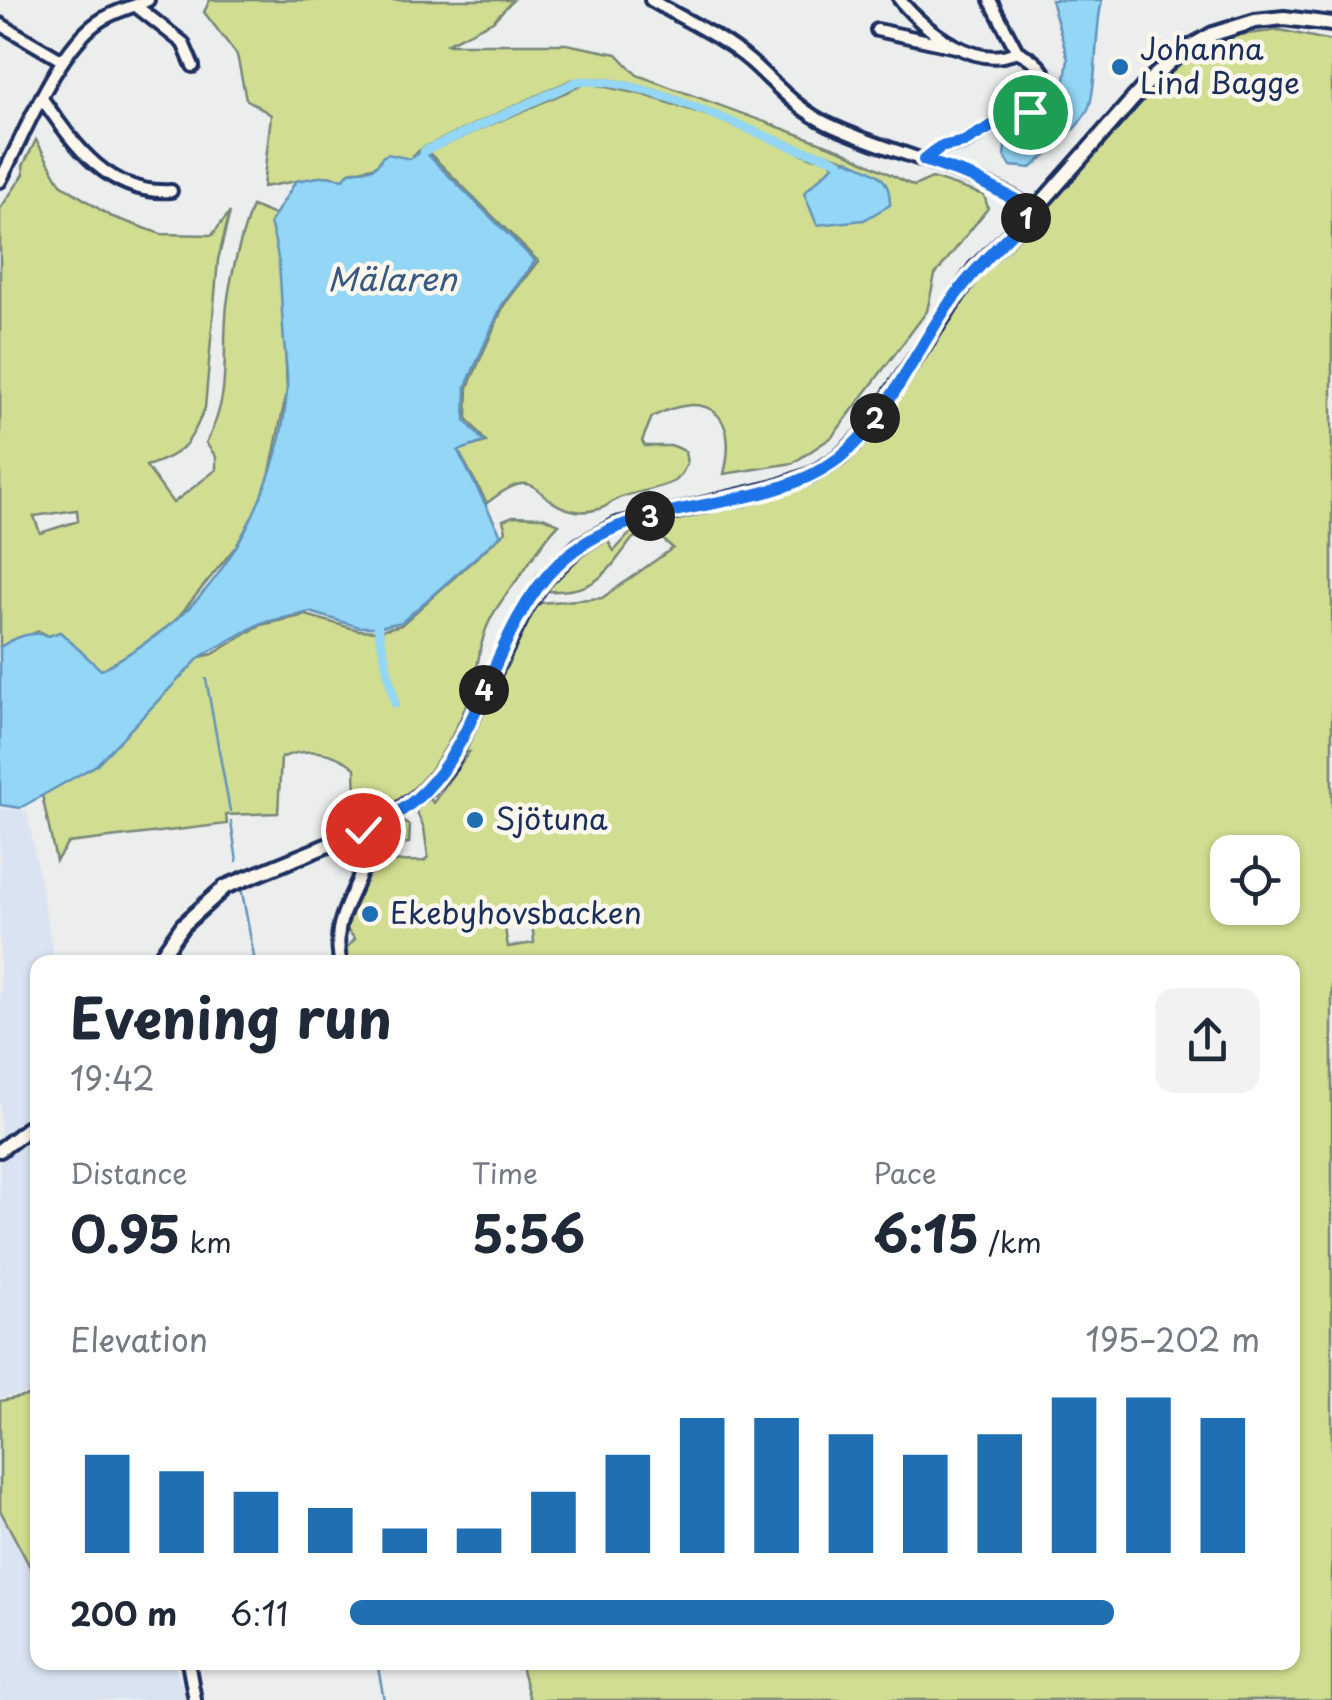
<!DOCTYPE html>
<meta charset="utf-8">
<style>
body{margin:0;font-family:"Playpen Sans",sans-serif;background:#f2f2f3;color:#1f2937;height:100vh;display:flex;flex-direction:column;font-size:38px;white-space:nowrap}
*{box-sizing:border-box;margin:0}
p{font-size:32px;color:#747a83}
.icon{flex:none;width:55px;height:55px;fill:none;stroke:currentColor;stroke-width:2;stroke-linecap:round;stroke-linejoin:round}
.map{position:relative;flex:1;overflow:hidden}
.side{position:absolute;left:30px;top:955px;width:1270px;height:715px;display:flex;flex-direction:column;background:#fff;border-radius:20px;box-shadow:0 2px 8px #0004}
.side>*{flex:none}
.tools{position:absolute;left:1210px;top:835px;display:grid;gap:20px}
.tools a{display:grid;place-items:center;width:90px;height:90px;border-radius:20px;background:#fff;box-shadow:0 2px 8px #0004;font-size:50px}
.pin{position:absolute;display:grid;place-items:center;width:85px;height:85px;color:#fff;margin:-42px;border:5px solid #fff;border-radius:50%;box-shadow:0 2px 10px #0007}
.km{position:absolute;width:50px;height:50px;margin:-25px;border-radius:50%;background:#222;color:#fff;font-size:28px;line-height:50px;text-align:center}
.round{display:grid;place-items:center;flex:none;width:105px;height:105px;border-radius:20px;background:#f2f2f3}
.overview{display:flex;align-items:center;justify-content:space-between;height:170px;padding:0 40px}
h1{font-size:55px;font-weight:700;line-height:75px}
.figures{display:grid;grid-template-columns:repeat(3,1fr);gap:15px;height:170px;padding:10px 40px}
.figures div{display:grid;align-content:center}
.figures b{font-size:50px;font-weight:700}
.figures small{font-size:28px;font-weight:400}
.figures p{font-size:28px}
.chart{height:280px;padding:20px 40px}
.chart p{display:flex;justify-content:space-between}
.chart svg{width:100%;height:180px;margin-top:10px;stroke:#1f6fb2;stroke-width:6}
ul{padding:0 40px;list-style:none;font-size:32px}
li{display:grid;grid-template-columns:160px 120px 1fr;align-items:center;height:75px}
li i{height:25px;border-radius:12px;background:#1f6fb2}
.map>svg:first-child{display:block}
.built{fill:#dae3f1}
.green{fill:#d1dd90;stroke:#768677;stroke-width:2.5;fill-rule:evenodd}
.water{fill:#93d6f5;stroke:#6393b9;stroke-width:2.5}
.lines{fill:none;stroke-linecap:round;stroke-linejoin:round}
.stream{stroke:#6393b9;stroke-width:2.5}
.canal{stroke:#93d6f5;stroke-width:9}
.minor-casing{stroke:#1b2f5e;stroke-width:18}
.major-casing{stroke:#1b2f5e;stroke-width:20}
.minor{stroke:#fbf7ec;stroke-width:10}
.major{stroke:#fbf7ec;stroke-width:12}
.route-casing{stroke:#fff;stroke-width:20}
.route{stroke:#1a73e8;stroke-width:12}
.poi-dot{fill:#1f6fb2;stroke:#fbf7ec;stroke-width:4}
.labels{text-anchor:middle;stroke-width:9;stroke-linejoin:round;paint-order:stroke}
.poi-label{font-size:30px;fill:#1b2f5e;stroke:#fbf7ec;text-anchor:start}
.water-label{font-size:32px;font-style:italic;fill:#395984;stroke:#fbf7ec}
</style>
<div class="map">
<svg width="1332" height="1700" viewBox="0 0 1332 1700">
<rect width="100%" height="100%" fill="#eceeee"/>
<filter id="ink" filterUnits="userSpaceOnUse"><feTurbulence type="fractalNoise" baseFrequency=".01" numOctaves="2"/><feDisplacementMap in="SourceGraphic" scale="20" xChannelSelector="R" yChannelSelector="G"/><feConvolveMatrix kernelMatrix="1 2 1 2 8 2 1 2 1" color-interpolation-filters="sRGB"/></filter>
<g filter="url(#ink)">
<path class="built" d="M0 809 27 811 55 962H38L37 1391 0 1398Z
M0 1510 37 1580 38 1662 174 1663 187 1700H0Z"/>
<path class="green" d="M210 0H513L493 21 446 44H566L617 54 637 75 841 150 914 186 932 178 984 195 988 208 935 275 927 311 919 322 832 437 793 463 724 474C739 414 708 388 652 417L642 441 645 446H674L685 451 687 464C683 471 680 479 673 482 657 490 636 491 619 498 612 501 607 507 599 509 592 511 582 512 576 511 530 503 542 459 487 503L458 450 486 442 467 418 468 387 504 305 538 261 428 152 587 83 644 95 712 117 810 157 829 159 833 166 804 193 847 160C832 154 817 152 802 147 741 127 633 67 571 80L422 148 410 159 349 172 344 179 325 176 263 187 271 115 246 99 237 55 204 12Z
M1280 30 1332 41V1700H530L520 1663 1292 1662V962H343L342 953 355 939 345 927 369 865 374 862 424 861 428 857 424 828 416 810 430 798 433 803 469 752 464 753 467 742 527 617 540 603 602 598 673 548 659 536 633 538C605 576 595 593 545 591L559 574 606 538 614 551 634 529 678 516 746 506 796 489 827 472 864 444 978 273 1155 87 1181 63 1201 58 1210 46 1239 35ZM1228 852H1282V908H1228ZM532 920 534 943 508 947 504 922Z
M36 140 61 184 110 216 161 234 212 235 230 212 218 260 205 408C189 444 185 454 146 466L173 503 216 470V457L206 443C233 391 221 359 227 305 231 272 241 237 252 206L275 215 270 223 281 257 287 390 269 477 259 506 236 546 175 621 137 649 101 671 60 632 49 636 39 631 0 647V209L24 174 23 166ZM77 510 78 521 40 533 34 516Z
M513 516 543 517 559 524C544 539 534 556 522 573 508 593 493 609 485 632 479 649 478 668 473 685 456 739 422 799 364 819L352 811 356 798 355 768C333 750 306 747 281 758L278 813 226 815 227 824 68 843 56 861 42 795 96 765 200 657 213 654 261 625 306 615 358 630 377 631 401 625 506 531 503 520Z
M400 820 410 826 409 843 394 845 379 837 377 831Z
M37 1394H38L37 1580 0 1510V1401Z"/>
<path class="water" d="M1051 0H1102C1094 34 1098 74 1090 104 1084 125 1048 154 1031 168L1011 166 1004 156 1006 136 1040 120 1060 130 1070 126 1065 80 1068 59Z
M423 150 535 261 502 305 466 386 465 420 484 442 458 451 501 535 402 622 378 627H359L310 612 261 623 200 657 96 765 20 808 0 805V647C16 637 32 630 49 636L60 632 101 670C127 655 154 639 177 619 238 566 282 470 287 389 288 369 284 348 283 328 280 288 282 262 270 223L296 181 325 176 344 179 349 172C364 170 376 172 382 157L388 154 410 159Z
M847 160C872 171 891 174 890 205L864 220 817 225 804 193 833 166Z"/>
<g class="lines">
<path class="stream" d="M206 679 230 811
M231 822 237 861
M242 892 255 962
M377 1662 384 1700"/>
<path class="canal" d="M424 151 576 82C637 74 738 127 796 148 811 154 827 154 840 163
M378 627 395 704"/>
<defs>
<path id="minor" d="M651 0C683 19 721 36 750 61 775 83 796 109 828 124 895 156 971 168 1035 210
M900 0C924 30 978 72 1017 51
M990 0 1017 51
M136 6 183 43 193 66
M0 24 63 61
M877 30 956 47
M43 100C75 146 109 195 171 191
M924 160 941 147 964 143 995 124 1041 107C1058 80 1041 63 1017 51
M0 181C23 137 57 50 98 22 113 11 131 8 148 0
M340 962C339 952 337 941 339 930 344 896 376 866 363 831
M188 1662 195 1700"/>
<path id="major" d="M157 962 183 925 225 887 380 824 428 789 449 765 525 609 544 580 579 546 617 525 775 488 811 475 839 458 865 433 975 269 1035 210 1148 82 1181 52 1213 34 1255 21 1284 18 1332 24
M0 1150 38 1121"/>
</defs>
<use href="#minor" class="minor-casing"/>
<use href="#major" class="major-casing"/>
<use href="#minor" class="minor"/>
<use href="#major" class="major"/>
</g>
</g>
<g class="lines" filter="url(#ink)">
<defs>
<path id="route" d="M363 830C485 787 476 643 559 563 636 490 757 520 839 458 883 423 913 357 944 311 970 273 1002 242 1035 210L970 176 924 160 940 147 964 142 995 124 1030 112"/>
</defs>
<use href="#route" class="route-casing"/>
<use href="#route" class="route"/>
</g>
<g class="poi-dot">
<circle cx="1120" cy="67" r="10"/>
<circle cx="475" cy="820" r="10"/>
<circle cx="370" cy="914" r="10"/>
</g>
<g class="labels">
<g class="poi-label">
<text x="1140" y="60">Johanna<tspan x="1140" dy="34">Lind Bagge</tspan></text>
<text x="495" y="830">Sjötuna</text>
<text x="390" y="924">Ekebyhovsbacken</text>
</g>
<g class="water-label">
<text x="392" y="291">Mälaren</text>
</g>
</g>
</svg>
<div class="tools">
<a><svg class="icon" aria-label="locate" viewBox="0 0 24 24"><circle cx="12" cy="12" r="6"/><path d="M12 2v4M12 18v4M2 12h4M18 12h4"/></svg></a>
</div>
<div class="pin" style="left:1030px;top:112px;background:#1e9e55"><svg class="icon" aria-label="arrive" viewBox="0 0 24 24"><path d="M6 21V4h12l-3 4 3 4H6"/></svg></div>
<div class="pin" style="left:363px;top:830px;background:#d93025"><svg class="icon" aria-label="check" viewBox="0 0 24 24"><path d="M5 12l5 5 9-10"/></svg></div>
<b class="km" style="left:1026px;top:218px">1</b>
<b class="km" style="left:875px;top:418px">2</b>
<b class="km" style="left:650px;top:516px">3</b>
<b class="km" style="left:484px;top:690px">4</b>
<section class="side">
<div class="overview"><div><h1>Evening run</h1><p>19:42</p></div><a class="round"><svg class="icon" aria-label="share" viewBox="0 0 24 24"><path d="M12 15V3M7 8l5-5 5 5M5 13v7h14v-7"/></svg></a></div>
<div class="figures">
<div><p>Distance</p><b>0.95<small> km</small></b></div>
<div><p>Time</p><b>5:56</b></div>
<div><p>Pace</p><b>6:15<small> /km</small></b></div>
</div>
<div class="chart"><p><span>Elevation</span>195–202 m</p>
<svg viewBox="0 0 160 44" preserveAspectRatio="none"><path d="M5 44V20M15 44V24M25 44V29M35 44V33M45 44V38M55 44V38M65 44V29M75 44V20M85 44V11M95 44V11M105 44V15M115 44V20M125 44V15M135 44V6M145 44V6M155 44V11"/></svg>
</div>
<ul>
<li><b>200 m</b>6:11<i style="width:84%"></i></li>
</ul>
</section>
</div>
